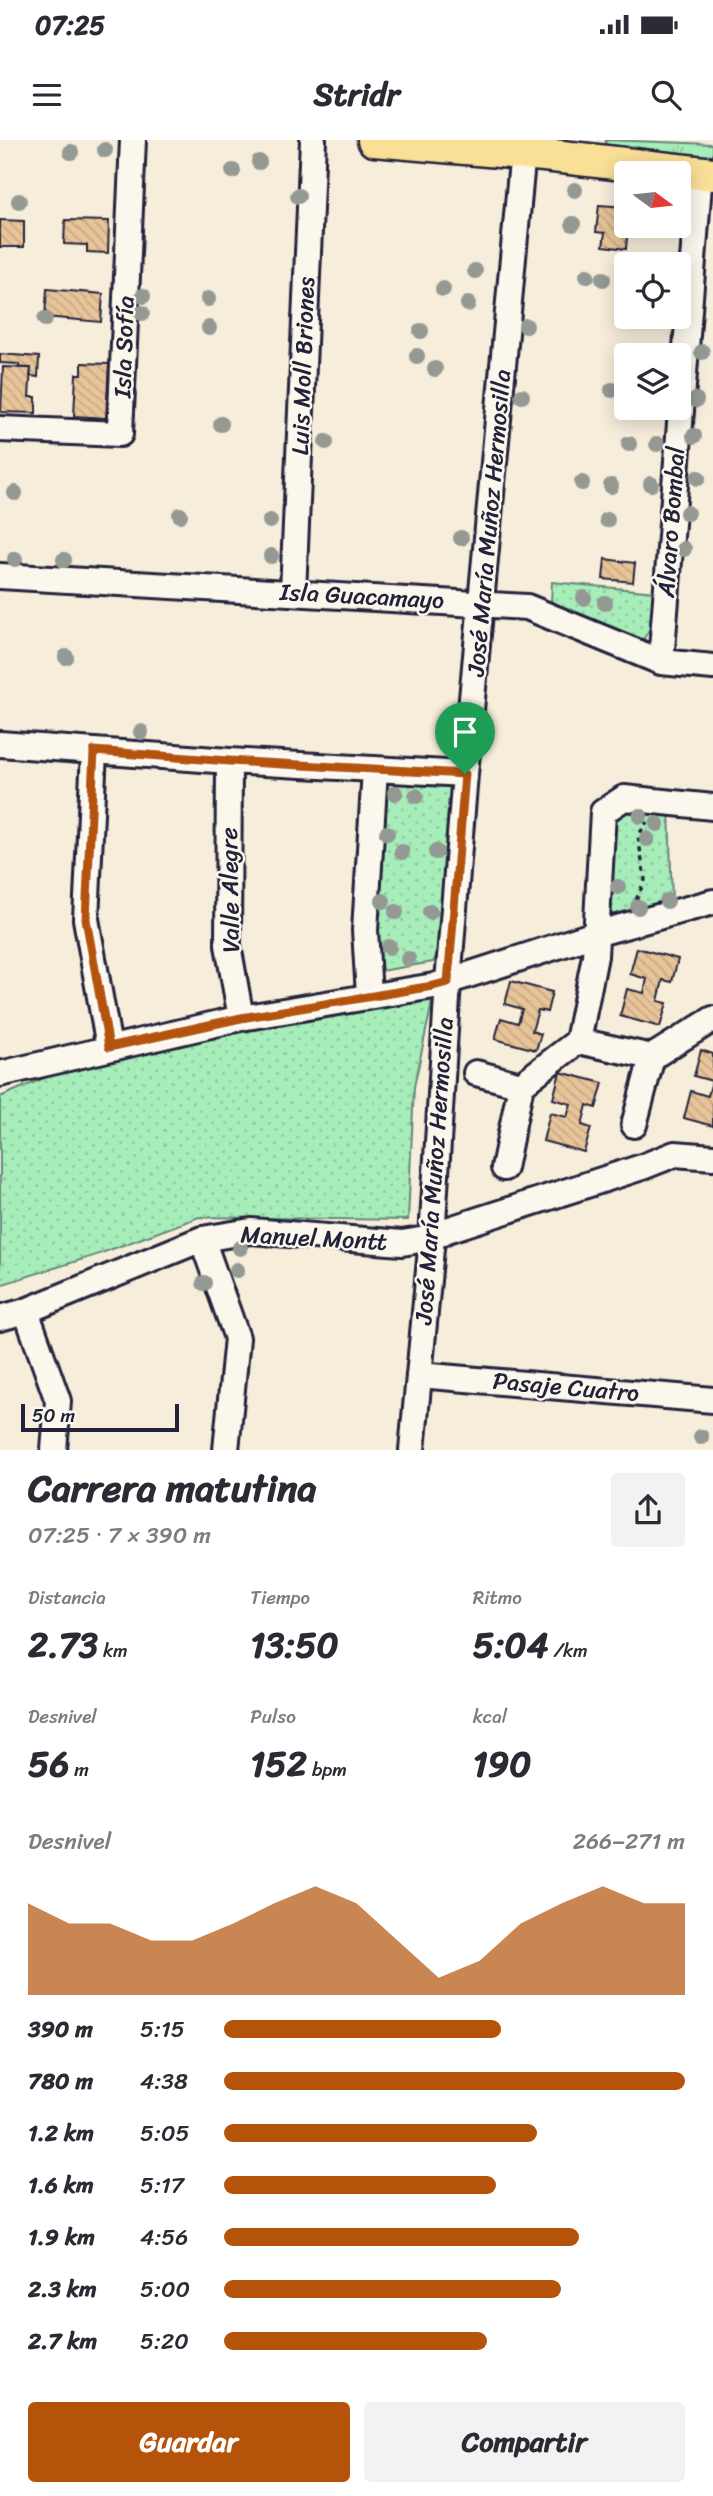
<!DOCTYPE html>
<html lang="es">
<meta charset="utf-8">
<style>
body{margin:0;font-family:Sriracha,sans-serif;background:#f2f2f3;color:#2b2b33;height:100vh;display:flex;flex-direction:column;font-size:26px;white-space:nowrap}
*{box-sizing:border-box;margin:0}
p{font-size:23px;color:#7c7c81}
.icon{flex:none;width:38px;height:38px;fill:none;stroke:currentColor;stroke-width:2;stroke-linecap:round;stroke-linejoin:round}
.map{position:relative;height:1310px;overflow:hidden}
.drawer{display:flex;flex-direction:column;background:#fff;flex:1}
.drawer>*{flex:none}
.needle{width:46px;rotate:105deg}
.buttons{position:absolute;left:614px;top:21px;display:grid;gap:14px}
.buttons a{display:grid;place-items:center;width:77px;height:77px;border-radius:7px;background:#fff;box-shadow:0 4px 18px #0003;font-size:35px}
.scale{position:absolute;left:21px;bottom:18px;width:158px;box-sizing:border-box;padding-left:7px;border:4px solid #22223b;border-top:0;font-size:19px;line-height:24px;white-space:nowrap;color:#22223b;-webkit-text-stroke:5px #fbf7ec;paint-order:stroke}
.pin{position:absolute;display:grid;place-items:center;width:60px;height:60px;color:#fff;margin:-72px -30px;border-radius:50% 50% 50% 0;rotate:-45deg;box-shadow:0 0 7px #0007}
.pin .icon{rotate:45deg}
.round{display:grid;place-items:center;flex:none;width:74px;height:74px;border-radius:7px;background:#f2f2f3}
.overview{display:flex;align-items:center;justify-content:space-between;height:119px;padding:0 28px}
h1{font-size:38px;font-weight:700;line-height:52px}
.figures{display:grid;grid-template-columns:repeat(3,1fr);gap:10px;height:119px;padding:7px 28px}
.figures div{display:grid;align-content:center}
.figures b{font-size:35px;font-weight:700}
.figures small{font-size:19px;font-weight:400}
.figures p{font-size:19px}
.chart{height:196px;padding:14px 28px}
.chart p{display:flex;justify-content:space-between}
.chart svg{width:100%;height:126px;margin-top:7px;fill:#b45309;opacity:.7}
.cta{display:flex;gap:14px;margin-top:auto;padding:14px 28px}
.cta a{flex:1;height:80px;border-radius:7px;background:#b45309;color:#fff;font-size:28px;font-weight:700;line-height:80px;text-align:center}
.cta a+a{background:#f2f2f3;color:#2b2b33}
ul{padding:0 28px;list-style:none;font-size:23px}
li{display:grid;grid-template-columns:112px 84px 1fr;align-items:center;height:52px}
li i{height:18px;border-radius:9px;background:#b45309}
.status{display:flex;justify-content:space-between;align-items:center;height:49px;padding:0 35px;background:#fff;direction:ltr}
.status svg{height:19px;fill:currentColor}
header{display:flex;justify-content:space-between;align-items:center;height:91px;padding:0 28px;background:#fff;font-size:32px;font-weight:700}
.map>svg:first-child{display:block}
.grass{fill:url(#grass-tufts);stroke:#64887a;stroke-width:2}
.park{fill:url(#park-dots);stroke:#64887a;stroke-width:2}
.building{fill:url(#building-back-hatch);stroke:#22223b;stroke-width:2}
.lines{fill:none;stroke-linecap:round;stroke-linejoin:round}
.minor-casing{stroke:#22223b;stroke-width:30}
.major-casing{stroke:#22223b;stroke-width:37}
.path{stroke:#22223b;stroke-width:3.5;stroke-dasharray:5 5;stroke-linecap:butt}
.minor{stroke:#fbf7ec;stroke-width:24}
.major{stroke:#fadf96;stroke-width:32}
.tree{fill:#949994}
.route-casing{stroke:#fff;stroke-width:14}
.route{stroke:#b45309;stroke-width:9}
.labels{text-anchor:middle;stroke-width:5;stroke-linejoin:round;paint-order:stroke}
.street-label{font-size:24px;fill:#22223b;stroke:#fbf7ec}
</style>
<div class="status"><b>07:25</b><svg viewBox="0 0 49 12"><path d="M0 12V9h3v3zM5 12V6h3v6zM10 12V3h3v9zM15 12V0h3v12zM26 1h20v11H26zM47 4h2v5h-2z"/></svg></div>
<header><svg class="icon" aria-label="menu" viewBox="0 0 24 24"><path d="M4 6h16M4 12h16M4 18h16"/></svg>Stridr<svg class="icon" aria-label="search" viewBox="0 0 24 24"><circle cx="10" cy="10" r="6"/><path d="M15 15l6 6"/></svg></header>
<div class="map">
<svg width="713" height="1310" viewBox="0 0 713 1310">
<defs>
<pattern id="grass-tufts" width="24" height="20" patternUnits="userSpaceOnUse" patternTransform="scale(1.75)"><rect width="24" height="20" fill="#a7edb9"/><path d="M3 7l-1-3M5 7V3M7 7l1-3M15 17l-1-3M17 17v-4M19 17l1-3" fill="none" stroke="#8fcba0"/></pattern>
<pattern id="park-dots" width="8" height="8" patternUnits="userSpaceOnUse" patternTransform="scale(1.75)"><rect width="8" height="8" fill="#a7edb9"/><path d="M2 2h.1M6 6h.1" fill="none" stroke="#8fcba0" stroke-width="1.8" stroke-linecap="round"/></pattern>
<pattern id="building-back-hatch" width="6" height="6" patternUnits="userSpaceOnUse" patternTransform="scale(1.75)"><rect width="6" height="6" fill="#e8c499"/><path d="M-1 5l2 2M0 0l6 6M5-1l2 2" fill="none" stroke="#c7a885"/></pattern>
</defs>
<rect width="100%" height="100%" fill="#f7eddb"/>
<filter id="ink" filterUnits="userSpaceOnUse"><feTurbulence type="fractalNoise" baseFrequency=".0143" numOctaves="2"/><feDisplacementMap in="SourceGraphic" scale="14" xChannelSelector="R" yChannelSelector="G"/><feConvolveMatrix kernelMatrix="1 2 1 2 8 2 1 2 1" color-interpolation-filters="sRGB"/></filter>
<g filter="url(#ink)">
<path class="grass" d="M606 0 713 4V17L605 5Z"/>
<path class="park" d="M552 442 655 452 652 485 643 500 551 462Z
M383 639 445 641 452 650 441 808 433 822 375 832Z
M631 666 669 668 672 762 611 776 603 768 609 677Z
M433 858 414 947 408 1080 199 1077 96 1115 0 1145V957L91 918Z"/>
<path class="building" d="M599 65 626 67V86H628L626 109 603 106 605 93 596 92Z
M0 80 24 81V107H0Z
M65 80 109 81 108 113 87 112V105L64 104Z
M47 149 103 154 101 182 45 177Z
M0 214 39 217 38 237 30 236 31 228H19V224L0 223Z
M82 223 109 224 106 278 74 276 76 234H82Z
M3 227 31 228 29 257H36V273L1 272Z
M605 419 635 423 633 442 603 439Z
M637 808 678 819 672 842 663 840 658 861 667 863 660 887 620 876 627 849 644 853 647 839 630 834Z
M511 841 552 852 547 872 538 870 532 891 541 894 536 910 495 899 501 878 518 883 522 869 505 864Z
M701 910 713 914V986L684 978 691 951 708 956 712 941 694 936Z
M560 932 603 943 596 968 587 965 582 985 591 988 584 1012 543 1001 550 973 567 977 571 964 553 959Z"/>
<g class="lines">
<defs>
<path id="minor" d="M0 289 120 294 133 0
M0 436 527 467 661 522 713 527
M293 452 313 0
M661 522 700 32
M0 604 229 621 465 634
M94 611 86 779 109 907
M229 621 228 805 241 878
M369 855 365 790 375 629
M578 901 652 917
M476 933 521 945
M0 934 241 878 434 846 595 794 713 762
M634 985 652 917 713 879
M504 1028 521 945 578 901 595 816 603 672 624 658 713 667
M202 1099 237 1198 226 1310
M26 1171 58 1261 54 1310
M0 1178 26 1171 202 1099 251 1091 402 1103 432 1098 447 1090 642 1027 675 1014 713 1017
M419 1235 713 1260
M412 1310 432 1098 448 842 465 634 524 0"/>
<path id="major" d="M374 0 544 15 713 34"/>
</defs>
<use href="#minor" class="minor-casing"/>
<use href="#major" class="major-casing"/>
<path class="path" d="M636 760 645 740 638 696 647 682"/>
<use href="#minor" class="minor"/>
<use href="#major" class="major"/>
</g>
<g class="tree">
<circle cx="105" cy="10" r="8"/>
<circle cx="71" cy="12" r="8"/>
<circle cx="259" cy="22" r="8"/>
<circle cx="233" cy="31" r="8"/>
<circle cx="575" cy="50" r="8"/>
<circle cx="298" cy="56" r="8"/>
<circle cx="19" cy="61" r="8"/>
<circle cx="573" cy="84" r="8"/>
<circle cx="475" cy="131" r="8"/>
<circle cx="587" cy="136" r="8"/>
<circle cx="603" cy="139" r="8"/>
<circle cx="443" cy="149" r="8"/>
<circle cx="143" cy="156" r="8"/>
<circle cx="208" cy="159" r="8"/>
<circle cx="468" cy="164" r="8"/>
<circle cx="142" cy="173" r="8"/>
<circle cx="45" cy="179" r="8"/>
<circle cx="526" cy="186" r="8"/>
<circle cx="209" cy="188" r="8"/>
<circle cx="421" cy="191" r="8"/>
<circle cx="702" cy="212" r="8"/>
<circle cx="417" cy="216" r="8"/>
<circle cx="435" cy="229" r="8"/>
<circle cx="612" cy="250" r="8"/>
<circle cx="522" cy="256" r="8"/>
<circle cx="696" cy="260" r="8"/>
<circle cx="221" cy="284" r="8"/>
<circle cx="694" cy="296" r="8"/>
<circle cx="326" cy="302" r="8"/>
<circle cx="629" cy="304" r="8"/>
<circle cx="657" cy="304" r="8"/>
<circle cx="698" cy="338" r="8"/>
<circle cx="582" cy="343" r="8"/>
<circle cx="651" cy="344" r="8"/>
<circle cx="611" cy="346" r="8"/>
<circle cx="15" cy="353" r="8"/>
<circle cx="687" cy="373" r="8"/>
<circle cx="180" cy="375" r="8"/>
<circle cx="607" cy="380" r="8"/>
<circle cx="270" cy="381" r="8"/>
<circle cx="461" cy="398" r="8"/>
<circle cx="684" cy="409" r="8"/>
<circle cx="271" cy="416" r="8"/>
<circle cx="15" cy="419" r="8"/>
<circle cx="64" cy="420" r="8"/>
<circle cx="584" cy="458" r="8"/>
<circle cx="605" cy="463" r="8"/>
<circle cx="66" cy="517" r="8"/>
<circle cx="446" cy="589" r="8"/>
<circle cx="141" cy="592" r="8"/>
<circle cx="395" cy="653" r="8"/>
<circle cx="416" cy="656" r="8"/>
<circle cx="640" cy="676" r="8"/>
<circle cx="657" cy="684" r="8"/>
<circle cx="387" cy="693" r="8"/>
<circle cx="647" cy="699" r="8"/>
<circle cx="402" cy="712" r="8"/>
<circle cx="436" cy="712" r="8"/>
<circle cx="618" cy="747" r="8"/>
<circle cx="383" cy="761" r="8"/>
<circle cx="667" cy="761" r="8"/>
<circle cx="638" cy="767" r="8"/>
<circle cx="396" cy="772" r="8"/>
<circle cx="430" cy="772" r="8"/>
<circle cx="389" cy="807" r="8"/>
<circle cx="408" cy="819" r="8"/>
<circle cx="240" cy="1108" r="8"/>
<circle cx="237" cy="1130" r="8"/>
<circle cx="204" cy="1143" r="8"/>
<circle cx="701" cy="1297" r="8"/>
</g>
</g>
<g class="lines" filter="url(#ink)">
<defs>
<path id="route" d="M94 611 229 621 465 634 448 842 433 846 241 878 109 907 86 779Z"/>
</defs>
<use href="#route" class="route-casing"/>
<use href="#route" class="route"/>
</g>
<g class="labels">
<g class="street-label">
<text transform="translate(124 207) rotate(-88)" y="8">Isla Sofía</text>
<text transform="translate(303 226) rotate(-88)" y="8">Luis Moll Briones</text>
<text transform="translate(671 382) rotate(-86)" y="8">Álvaro Bombal</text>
<text transform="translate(489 383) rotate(-85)" y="8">José María Muñoz Hermosilla</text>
<text transform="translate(362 456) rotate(3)" y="8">Isla Guacamayo</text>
<text transform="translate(230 750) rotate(-91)" y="8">Valle Alegre</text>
<text transform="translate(434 1031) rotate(-86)" y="8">José María Muñoz Hermosilla</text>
<text transform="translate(314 1098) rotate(3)" y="8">Manuel Montt</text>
<text transform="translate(566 1247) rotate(5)" y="8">Pasaje Cuatro</text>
</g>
</g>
</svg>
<div class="buttons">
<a><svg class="needle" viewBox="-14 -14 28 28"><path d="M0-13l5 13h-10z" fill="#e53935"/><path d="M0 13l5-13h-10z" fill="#7c7c81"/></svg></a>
<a><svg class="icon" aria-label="locate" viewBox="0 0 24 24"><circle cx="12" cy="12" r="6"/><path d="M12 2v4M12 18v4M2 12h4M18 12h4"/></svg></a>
<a><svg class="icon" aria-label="layers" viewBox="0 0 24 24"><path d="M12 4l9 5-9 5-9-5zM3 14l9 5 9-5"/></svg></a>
</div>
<div class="scale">50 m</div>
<div class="pin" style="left:465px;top:634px;background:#1e9e55"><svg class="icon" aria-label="arrive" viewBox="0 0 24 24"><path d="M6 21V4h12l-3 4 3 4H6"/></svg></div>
</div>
<section class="drawer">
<div class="overview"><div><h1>Carrera matutina</h1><p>07:25 · 7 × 390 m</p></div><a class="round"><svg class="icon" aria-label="share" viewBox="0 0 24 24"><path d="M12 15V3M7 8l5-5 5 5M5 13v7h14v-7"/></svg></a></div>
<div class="figures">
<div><p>Distancia</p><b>2.73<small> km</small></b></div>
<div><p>Tiempo</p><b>13:50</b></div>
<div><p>Ritmo</p><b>5:04<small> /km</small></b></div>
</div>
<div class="figures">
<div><p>Desnivel</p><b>56<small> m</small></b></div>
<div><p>Pulso</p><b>152<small> bpm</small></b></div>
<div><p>kcal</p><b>190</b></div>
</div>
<div class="chart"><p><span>Desnivel</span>266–271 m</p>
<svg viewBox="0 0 160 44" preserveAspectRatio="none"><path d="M0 44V12L10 19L20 19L30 25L40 25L50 19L60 12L70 6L80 12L90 25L100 38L110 32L120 19L130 12L140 6L150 12L160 12V44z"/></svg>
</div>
<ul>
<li><b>390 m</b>5:15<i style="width:60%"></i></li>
<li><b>780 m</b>4:38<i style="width:100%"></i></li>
<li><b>1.2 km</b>5:05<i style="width:68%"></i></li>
<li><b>1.6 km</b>5:17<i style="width:59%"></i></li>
<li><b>1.9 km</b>4:56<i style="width:77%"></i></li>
<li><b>2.3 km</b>5:00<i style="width:73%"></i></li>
<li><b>2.7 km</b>5:20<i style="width:57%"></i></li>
</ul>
<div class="cta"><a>Guardar</a><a>Compartir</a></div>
</section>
